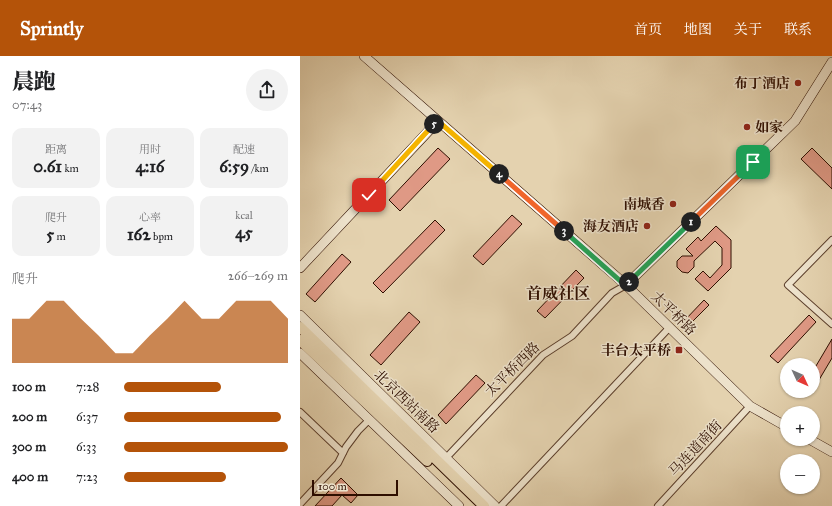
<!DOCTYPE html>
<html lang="zh">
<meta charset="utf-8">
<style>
body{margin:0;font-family:"IM FELL Great Primer","Noto Serif SC",serif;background:#f2f2f2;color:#202124;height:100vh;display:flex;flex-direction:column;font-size:15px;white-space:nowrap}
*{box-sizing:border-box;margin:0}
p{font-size:13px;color:#757577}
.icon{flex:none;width:22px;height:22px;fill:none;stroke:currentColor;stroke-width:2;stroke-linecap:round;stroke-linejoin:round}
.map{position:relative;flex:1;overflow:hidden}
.panel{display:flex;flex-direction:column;background:#fff;width:300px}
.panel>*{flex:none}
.needle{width:26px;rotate:134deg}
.tools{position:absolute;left:480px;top:302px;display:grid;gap:8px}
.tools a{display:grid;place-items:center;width:40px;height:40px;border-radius:50%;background:#fff;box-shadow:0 1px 3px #0004;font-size:20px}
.scale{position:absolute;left:12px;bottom:10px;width:86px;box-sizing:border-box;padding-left:4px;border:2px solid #2e0e00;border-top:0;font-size:11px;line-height:14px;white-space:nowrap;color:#2e0e00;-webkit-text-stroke:3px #ede2cb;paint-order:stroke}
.pin{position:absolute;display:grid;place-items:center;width:34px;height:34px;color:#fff;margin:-17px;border-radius:8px;box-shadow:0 2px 6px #0006}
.km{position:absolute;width:20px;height:20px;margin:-10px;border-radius:50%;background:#222;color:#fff;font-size:11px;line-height:20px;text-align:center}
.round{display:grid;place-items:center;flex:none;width:42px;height:42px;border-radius:21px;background:#f2f2f2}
.overview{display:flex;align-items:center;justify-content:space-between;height:68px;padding:0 12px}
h1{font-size:22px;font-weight:800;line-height:30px}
.figures{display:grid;grid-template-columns:repeat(3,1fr);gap:6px;height:68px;padding:4px 12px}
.figures div{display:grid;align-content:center;border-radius:10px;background:#f2f2f2;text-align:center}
.figures b{font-size:17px;font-weight:800}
.figures small{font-size:11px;font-weight:400}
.figures p{font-size:11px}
.chart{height:112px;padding:8px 12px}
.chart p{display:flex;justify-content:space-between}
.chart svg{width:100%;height:72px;margin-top:4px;fill:#b45309;opacity:.7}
ul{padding:0 12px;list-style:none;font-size:13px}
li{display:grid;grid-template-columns:64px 48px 1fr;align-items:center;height:30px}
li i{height:10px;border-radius:5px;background:#b45309}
header{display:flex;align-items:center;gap:24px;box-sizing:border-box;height:56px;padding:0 20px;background:#b45309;color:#fff}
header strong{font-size:19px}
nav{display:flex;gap:22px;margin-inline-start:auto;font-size:14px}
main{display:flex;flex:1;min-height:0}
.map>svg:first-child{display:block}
.building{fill:#df9985;stroke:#2e0e00}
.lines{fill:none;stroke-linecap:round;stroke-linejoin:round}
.street-casing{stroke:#5c3f2c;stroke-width:8}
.secondary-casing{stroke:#2e0e00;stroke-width:10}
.primary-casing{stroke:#2e0e00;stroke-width:12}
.street{stroke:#ede2cb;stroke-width:6}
.secondary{stroke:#ede2cb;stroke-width:9}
.primary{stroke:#e4d2af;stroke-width:10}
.split-1-casing{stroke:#fff;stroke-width:8}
.split-2-casing{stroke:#fff;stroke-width:8}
.split-3-casing{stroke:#fff;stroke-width:8}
.split-4-casing{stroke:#fff;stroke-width:8}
.split-5-casing{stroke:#fff;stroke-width:8}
.split-6-casing{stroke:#fff;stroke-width:8}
.split-1{stroke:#f0652b;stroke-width:5}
.split-2{stroke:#22a559;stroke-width:5}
.split-3{stroke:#22a559;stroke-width:5}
.split-4{stroke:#f0652b;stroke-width:5}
.split-5{stroke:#f5b400;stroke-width:5}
.split-6{stroke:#f5b400;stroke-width:5}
.poi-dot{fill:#8f2418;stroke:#ede2cb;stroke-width:1.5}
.labels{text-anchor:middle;stroke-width:3;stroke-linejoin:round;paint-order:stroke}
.poi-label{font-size:14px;font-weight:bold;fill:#2e0e00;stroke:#ede2cb;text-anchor:end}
.street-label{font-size:14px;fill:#2e0e00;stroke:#ede2cb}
.quarter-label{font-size:16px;font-weight:bold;fill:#2e0e00;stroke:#ede2cb}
</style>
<header>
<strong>Sprintly</strong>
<nav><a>首页</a><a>地图</a><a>关于</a><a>联系</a></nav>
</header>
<main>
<section class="panel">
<div class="overview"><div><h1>晨跑</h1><p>07:43</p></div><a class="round"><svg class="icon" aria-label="share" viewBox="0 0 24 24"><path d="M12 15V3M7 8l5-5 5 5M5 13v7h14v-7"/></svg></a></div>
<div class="figures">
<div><p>距离</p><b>0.61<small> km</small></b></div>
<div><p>用时</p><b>4:16</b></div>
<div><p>配速</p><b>6:59<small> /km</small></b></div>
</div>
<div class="figures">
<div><p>爬升</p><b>5<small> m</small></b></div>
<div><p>心率</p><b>162<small> bpm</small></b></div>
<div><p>kcal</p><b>45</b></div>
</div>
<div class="chart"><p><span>爬升</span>266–269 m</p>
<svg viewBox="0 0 160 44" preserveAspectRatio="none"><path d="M0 44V17L10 17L20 6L30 6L40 17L50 27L60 38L70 38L80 27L90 17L100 6L110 17L120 17L130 6L140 6L150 6L160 17V44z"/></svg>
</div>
<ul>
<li><b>100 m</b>7:28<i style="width:59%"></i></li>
<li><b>200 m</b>6:37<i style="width:96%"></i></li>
<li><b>300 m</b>6:33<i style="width:100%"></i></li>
<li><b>400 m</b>7:23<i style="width:62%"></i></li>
</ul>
</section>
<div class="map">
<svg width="532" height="450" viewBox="0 0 532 450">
<rect width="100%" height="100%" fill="#e4d2af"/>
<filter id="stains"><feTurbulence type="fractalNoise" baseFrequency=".005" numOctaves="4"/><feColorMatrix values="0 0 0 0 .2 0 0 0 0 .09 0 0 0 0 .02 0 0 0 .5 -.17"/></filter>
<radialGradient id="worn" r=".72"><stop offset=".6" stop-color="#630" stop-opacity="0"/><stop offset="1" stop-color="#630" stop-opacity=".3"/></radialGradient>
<path class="building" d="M138 92 150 103 100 155 89 144Z
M512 92 532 112V133L501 103Z
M212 159 222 168 183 209 173 200Z
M135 164 145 174 83 237 73 227Z
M416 170 431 184V212L408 235 395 223 403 215 410 222 422 209V192L415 185 394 205V211L388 217 382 216 377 211V205L382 200H393L386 193 398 181 401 185Z
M42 198 51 206 15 246 6 238Z
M276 214 284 222 245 262 237 255Z
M404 244 409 249 389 269 384 265Z
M109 256 120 266 81 309 70 299Z
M509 259 516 266 478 307 470 300Z
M532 283V302L513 334V315Z
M176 319 185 327 146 368 138 359Z
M41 422 58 439 51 447 42 439 32 450H15Z"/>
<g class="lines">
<defs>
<path id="street" d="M532 184 488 229 532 268
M0 356 43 397
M146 402 243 299 272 280 312 237 326 229
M0 448 38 407 46 391 58 375 69 364
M201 450 369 272
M358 450 450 350"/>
<path id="secondary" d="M64 0 326 229 450 350 487 371
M0 212 138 65
M326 229 495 65 532 6
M0 259 195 450
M0 297 159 450
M509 383 532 396"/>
<path id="primary" d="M0 271 184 450
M0 284 127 405"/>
</defs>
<use href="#street" class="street-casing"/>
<use href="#secondary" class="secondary-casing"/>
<use href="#primary" class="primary-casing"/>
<use href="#street" class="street"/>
<use href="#secondary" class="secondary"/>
<use href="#primary" class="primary"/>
</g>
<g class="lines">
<defs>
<path id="split-1" d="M391 166 453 106"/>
<path id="split-2" d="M329 226 391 166"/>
<path id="split-3" d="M264 175 326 230 329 226"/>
<path id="split-4" d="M199 118 264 175"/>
<path id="split-5" d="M134 68 138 65 199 118"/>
<path id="split-6" d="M69 139 134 68"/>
</defs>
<use href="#split-1" class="split-1-casing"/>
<use href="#split-2" class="split-2-casing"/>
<use href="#split-3" class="split-3-casing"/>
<use href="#split-4" class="split-4-casing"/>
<use href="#split-5" class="split-5-casing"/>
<use href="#split-6" class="split-6-casing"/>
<use href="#split-1" class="split-1"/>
<use href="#split-2" class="split-2"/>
<use href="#split-3" class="split-3"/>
<use href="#split-4" class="split-4"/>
<use href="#split-5" class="split-5"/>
<use href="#split-6" class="split-6"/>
</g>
<g class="poi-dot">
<circle cx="498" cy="27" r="4"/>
<circle cx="447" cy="71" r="4"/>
<circle cx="373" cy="148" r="4"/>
<circle cx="347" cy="170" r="4"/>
<rect x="375" y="290" width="8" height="8" rx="2"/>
</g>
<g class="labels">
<g class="poi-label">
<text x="490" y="32">布丁酒店</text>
<text x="455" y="76" text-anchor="start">如家</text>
<text x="365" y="153">南城香</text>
<text x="339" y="175">海友酒店</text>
<text x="371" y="299">丰台太平桥</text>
</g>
<g class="street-label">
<text transform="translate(374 257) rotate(44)" y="5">太平桥路</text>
<text transform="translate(212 313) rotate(-45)" y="5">太平桥西路</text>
<text transform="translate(107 345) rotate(44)" y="5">北京西站南路</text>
<text transform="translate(395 392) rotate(-47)" y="5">马连道南街</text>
</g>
<g class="quarter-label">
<text x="258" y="243">首威社区</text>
</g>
</g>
<rect width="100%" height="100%" filter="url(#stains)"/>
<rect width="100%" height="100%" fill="url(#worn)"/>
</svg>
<div class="tools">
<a><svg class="needle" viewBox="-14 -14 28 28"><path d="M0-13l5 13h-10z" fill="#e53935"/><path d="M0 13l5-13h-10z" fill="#757577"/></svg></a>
<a>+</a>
<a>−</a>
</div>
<div class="scale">100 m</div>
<div class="pin" style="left:453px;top:106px;background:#1e9e55"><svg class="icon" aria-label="arrive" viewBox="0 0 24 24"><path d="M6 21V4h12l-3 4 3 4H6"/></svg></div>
<div class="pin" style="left:69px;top:139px;background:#d93025"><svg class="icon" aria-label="check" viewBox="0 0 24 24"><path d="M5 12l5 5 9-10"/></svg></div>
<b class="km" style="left:391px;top:166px">1</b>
<b class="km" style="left:329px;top:226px">2</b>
<b class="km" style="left:264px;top:175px">3</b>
<b class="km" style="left:199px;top:118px">4</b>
<b class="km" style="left:134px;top:68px">5</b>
</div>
</main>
